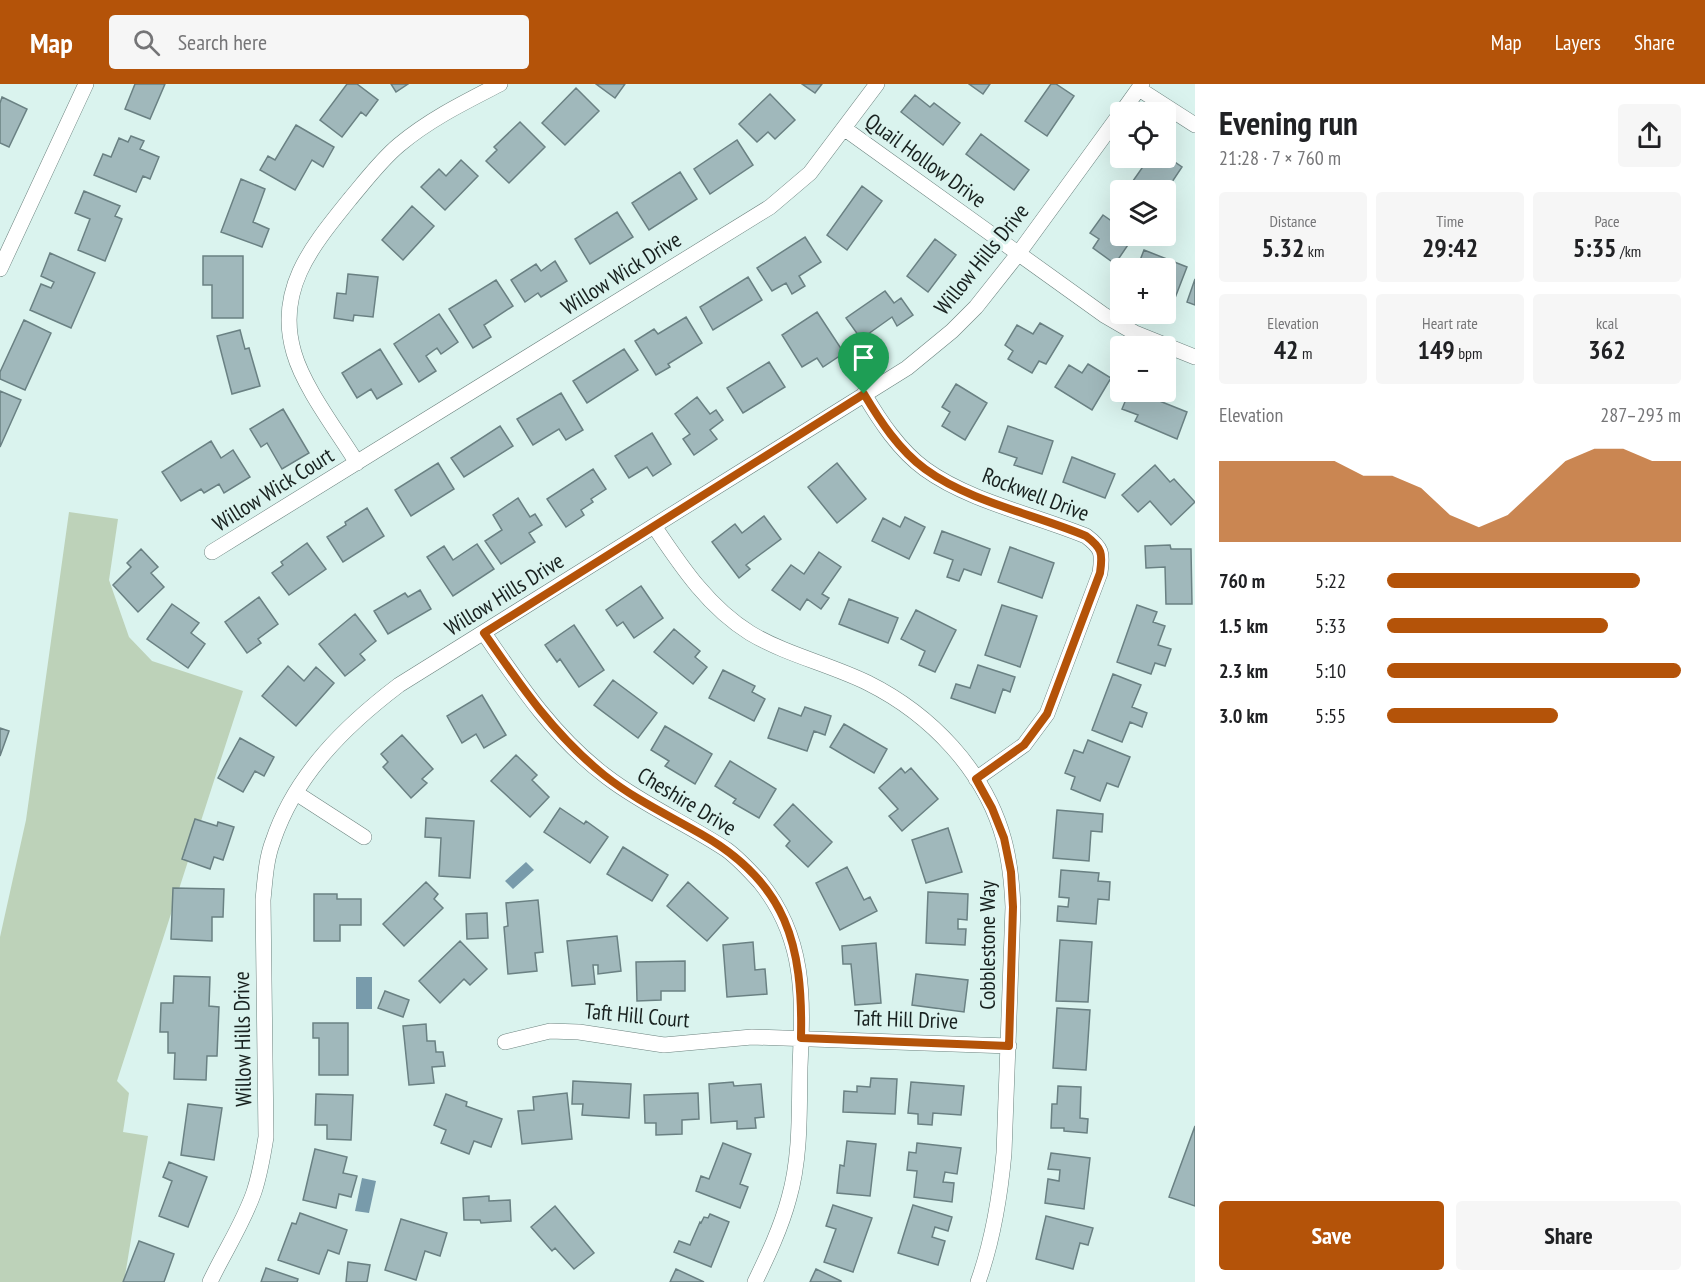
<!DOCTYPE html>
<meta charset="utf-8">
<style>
body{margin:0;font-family:"PT Sans Narrow",sans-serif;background:#f6f6f6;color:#202124;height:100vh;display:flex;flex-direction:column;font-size:22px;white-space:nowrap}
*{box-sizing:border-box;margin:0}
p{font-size:20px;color:#757577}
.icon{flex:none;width:33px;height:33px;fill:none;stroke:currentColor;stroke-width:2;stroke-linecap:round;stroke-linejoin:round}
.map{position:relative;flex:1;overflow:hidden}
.panel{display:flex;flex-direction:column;background:#fff;width:510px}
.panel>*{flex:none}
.fabs{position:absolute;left:1110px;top:18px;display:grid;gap:12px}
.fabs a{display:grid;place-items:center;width:66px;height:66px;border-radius:6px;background:#fff;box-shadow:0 6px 24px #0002;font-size:30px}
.pin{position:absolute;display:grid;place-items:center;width:51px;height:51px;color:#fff;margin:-62px -26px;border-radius:50% 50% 50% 0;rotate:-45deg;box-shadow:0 0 6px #0007}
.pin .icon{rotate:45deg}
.round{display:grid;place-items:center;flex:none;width:63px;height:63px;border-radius:6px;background:#f6f6f6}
.head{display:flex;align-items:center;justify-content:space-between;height:102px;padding:0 24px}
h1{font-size:33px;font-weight:800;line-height:45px}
.stats{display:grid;grid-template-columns:repeat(3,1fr);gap:9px;height:102px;padding:6px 24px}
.stats div{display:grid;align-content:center;border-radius:6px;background:#f6f6f6;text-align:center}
.stats b{font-size:26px;font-weight:800}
.stats small{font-size:16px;font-weight:400}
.stats p{font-size:16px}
.chart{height:168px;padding:12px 24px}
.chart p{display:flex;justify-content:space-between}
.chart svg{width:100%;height:108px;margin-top:6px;fill:#b45309;opacity:.7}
.primary-button{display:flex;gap:12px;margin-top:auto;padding:12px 24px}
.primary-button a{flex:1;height:69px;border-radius:6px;background:#b45309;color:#fff;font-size:24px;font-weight:800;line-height:69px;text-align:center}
.primary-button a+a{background:#f6f6f6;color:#202124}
ul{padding:0 24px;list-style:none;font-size:20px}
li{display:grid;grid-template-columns:96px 72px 1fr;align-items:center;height:45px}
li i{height:15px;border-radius:8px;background:#b45309}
header{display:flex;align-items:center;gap:36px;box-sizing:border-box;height:84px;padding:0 30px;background:#b45309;color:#fff}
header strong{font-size:28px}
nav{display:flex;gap:33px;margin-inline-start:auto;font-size:21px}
.search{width:420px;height:54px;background:#f6f6f6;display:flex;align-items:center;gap:15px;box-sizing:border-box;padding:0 21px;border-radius:6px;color:#757577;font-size:22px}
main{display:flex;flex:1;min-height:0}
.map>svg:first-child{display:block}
.green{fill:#bdd2b9}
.water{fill:#789bab}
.building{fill:#a0b8bb;stroke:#6a8183;stroke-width:1.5}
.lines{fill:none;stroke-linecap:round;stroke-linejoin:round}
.street-casing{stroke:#6c837f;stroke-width:16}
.street{stroke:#fff;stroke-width:15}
.route-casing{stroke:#fff;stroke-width:12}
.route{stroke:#b45309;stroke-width:8}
.labels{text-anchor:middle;stroke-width:6;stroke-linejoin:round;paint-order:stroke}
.street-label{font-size:22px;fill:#18211f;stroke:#daf3ee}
</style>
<header>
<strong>Map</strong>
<div class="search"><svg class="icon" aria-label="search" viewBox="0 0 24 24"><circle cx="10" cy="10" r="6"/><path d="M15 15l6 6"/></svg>Search here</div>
<nav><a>Map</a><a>Layers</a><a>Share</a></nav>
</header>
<main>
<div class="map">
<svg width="1195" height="1198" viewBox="0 0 1195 1198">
<rect width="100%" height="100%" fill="#daf3ee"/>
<path class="green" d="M69 428 118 435 109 496 129 553 152 577 243 607 117 997 129 1009 123 1048 148 1052 124 1198H0V853L26 736Z"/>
<path class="water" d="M526 778 534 786 513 805 505 797Z
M356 893H372V925H356Z
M362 1094 376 1097 369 1129 355 1127Z"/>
<path class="building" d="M135 0H165L150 35 125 25Z
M347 0H357L378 16 366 32 361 28 342 53 320 36Z
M391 0H408L396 8Z
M596 0H625L615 14Z
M802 0H822L815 9Z
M969 0H990L983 10Z
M1051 0H1056L1074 12 1047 52 1025 37Z
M576 4 599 27 565 61 542 39Z
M770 10 795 36 775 55 768 48 757 58 739 40Z
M915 11 930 23 934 19 960 39 943 61 901 28Z
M2 13 27 25 9 63 0 59V19Z
M520 38 545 63 509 99 486 77 497 66 494 63Z
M296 41 334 63 323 83 312 76 295 106 260 86 268 72 275 76Z
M981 50 1029 86 1014 106 966 70Z
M131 52 144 57 140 65 159 73 150 95 143 92 136 108 94 91 103 70 111 73 119 54 128 58Z
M737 56 753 81 710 110 694 85Z
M1166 72 1182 83 1166 107 1131 106 1128 104 1149 74H1166Z
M461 76 478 92 445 126 421 103 439 85 446 92Z
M680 88 697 115 649 146 632 119Z
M241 95 265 105 253 138 269 145 262 163 221 148Z
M862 102 882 117 847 166 827 151Z
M84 107 120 122 115 132 122 135 105 177 78 166 90 135 75 129Z
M412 122 434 142 403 176 382 156Z
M617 128 633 153 590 180 575 155Z
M1103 131 1120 143V152H1134L1115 180 1093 164 1099 155 1090 149Z
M805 153 821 178 799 192 805 202 792 210 786 199 772 207 757 184Z
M935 155 956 171 928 208 907 192Z
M1144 166 1187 183 1175 214 1166 210V184H1137Z
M50 169 95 189 71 244 30 226 41 200 51 204 54 198 41 192Z
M203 172H243V234H212V201H203Z
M555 177 567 197 541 213 538 209 525 218 511 196 536 180 541 187Z
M348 190 378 193 373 233 354 231 353 237 334 234 337 209 346 210Z
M748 193 762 216 713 246 700 223Z
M1195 195V221L1187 218Z
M496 196 513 222 484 241 491 253 473 264 449 225Z
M885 207 894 219 901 214 913 231 897 242 892 233 861 255 846 234Z
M817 228 844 269 823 283 817 274 802 283 782 251Z
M439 230 458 258 441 270 437 264 426 272 436 287 419 298 394 260Z
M686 233 702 259 668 280 670 283 656 291 635 257 654 245 658 250Z
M24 236 51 249 25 306 0 295V288Z
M1040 239 1063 252 1046 280 1039 277 1032 289 1008 275 1013 267 1005 261 1017 241 1033 250Z
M240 246 245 265 249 264 260 302 232 310 217 252Z
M380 265 402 300 377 315 371 305 357 314 342 289Z
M624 265 638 286 587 319 573 297Z
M769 278 785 303 743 329 727 304Z
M1088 280 1111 294 1092 326 1055 303 1069 281 1082 289Z
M956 300 987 319 965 356 942 342 950 328 942 323Z
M0 307 21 316 0 363Z
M1129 308H1137L1187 328 1177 355 1135 337 1138 331 1122 325Z
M561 309 583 346 566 356 559 345 533 361 517 335Z
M697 313 710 330 716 326 723 336 710 346 717 355 694 371 683 355 690 350 675 330Z
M283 325 309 369 282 385 267 359 261 363 250 345Z
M500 342 513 362 464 393 451 374Z
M1008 342 1053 357 1042 390 1014 381 1017 374 999 368Z
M652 349 671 380 653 392 647 383 629 394 615 372Z
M211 357 221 374 233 366 250 393 224 409 219 400 204 409 201 405 181 417 162 388Z
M1072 373 1115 390 1105 414 1063 398Z
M438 379 454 405 411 432 395 406Z
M837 379 866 415 837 439 808 403Z
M1155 381 1170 398 1174 395 1195 418 1171 441 1150 417 1138 428 1122 411Z
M593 385 606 405 591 415 593 418 581 426 584 431 566 443 547 415Z
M518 414 530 433 535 430 542 441 529 449 535 458 501 480 485 457 502 446 493 431Z
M367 424 384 452 343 478 327 453 346 441 345 438Z
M764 432 781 455 746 481 750 485 739 494 712 458 735 440 742 449Z
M905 433 925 443 909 475 872 457 883 434 900 443Z
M942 447 990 465 981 491 964 485 959 497 947 493 953 476 934 469Z
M307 459 326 485 289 511 272 489 283 481 281 478Z
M477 460 494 485 453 512 427 473 444 462 453 476Z
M1170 461 1171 465H1191L1192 520H1166L1165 483 1146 484 1145 462Z
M1010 463 1054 479 1042 514 998 498Z
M141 465 158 483 151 489 164 503 138 528 113 501 131 483 127 479Z
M819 468 841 483 822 510 829 514 821 525 807 515 800 526 772 506 791 481 804 490Z
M641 502 663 534 634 554 623 538 617 542 606 526Z
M420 506 431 525 388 550 374 527 405 509 408 513Z
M259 513 278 540 258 555 261 559 247 569 225 538Z
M849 515 898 534 888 559 839 540Z
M172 520 199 539 191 549 205 560 188 584 147 555Z
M1002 521 1037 532 1020 583 985 571Z
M1137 521 1157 528 1153 538 1165 542 1158 561 1171 565 1165 582 1155 579 1151 590 1117 578Z
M916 526 956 546 935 588 919 581 925 567 901 555Z
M355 530 376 557 360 570 365 576 345 592 319 560Z
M574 541 604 586 579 603 560 575 557 578 545 561Z
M674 545 700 567 695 573 707 583 693 600 654 568Z
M978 581 1015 593 1010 608 1003 605 995 629 951 614 956 600 970 604Z
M288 582 304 597 316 583 334 599 296 642 262 612Z
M723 586 755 602 752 608 765 615 754 637 709 614Z
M1113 590 1141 601 1132 623 1147 629 1142 643 1130 638 1122 658 1092 646Z
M613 596 657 629 638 654 594 621Z
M482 611 506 651 484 664 476 650 462 659 447 632Z
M805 623 831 632 825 651 814 647 807 667 768 654 779 624 801 632Z
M844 640 887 665 874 689 830 663Z
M665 642 712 670 695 700 665 682 669 677 651 666Z
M0 644 9 647 0 672Z
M402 651 433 685 422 695 427 699 411 714 383 683 388 678 381 670Z
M240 654 274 673 264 692 255 687 243 708 218 694Z
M1088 656 1130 673 1118 703 1107 699 1100 717 1071 705 1075 693 1065 689 1074 666 1083 669Z
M516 671 537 691 532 696 549 713 530 733 491 697Z
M730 677 776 705 759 734 733 719 736 715 715 702Z
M901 684 905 689 911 684 938 715 902 747 889 732 898 725 879 704Z
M793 720 832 758 808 783 786 762 790 757 774 741Z
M560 724 584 740 586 737 608 753 590 779 544 748Z
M1057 726 1103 730 1102 748 1091 747 1089 777 1053 774Z
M426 734 474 737 470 794 439 792 441 754 425 753Z
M195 735 217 742 218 738 234 743 223 776 214 773 210 785 182 775Z
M948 744 962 788 926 799 912 756Z
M623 763 668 791 652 817 607 790Z
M847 783 864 816 870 813 877 827 840 846 816 799Z
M1061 786 1099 789 1098 797 1110 798 1109 816 1098 815 1096 840 1057 837 1058 822 1068 823 1069 814 1059 813Z
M426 798 438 810 434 815 443 824 404 862 383 840Z
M688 798 728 834 707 857 667 822Z
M173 804 224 805 223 833H212V857L171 855Z
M928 808 968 810 967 836 958 835V845H966L965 861 926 859Z
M314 810H337V815H361V841H340V857H314Z
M538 816 543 868 535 869 537 887 508 890 504 843 508 842 506 819Z
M487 829 488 854 467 855 466 830Z
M617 852 621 887 598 890V881H593L595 900 572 902 567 857Z
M1060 856 1092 858 1088 918 1056 917Z
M460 857 487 885 470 901 464 895 440 919 419 897Z
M753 858 755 886 765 885 767 910 727 913 723 861Z
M876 859 881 919 855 921 851 880H843L842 862Z
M685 877V907H661V916L637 917 636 878Z
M916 890 968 896 964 928 912 921Z
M174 892 210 893 209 922 219 923 217 972H207L206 996 174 995 175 969H168V948H160L161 919H173Z
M385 907 409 916 403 933 378 924Z
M1057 924 1090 926 1086 986 1053 984Z
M313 939H348V991H319V954H313Z
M426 940 427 957H435L436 968H443L445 982 432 983 434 999 409 1001 403 942Z
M871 994 897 995 895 1030 843 1028 844 1007 857 1008V1002L870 1003Z
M573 997 631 1000 629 1034 582 1031 583 1020H572Z
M733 998 734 1002 761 1000 764 1033 755 1034 756 1044 737 1045V1037L711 1039 709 1000Z
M911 998 964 1002 961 1031 933 1029 932 1041 918 1040V1030L908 1029Z
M1058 1002 1081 1003 1080 1034 1088 1035 1087 1049 1064 1047V1044H1051L1052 1020H1057Z
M567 1009 572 1055 522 1060 518 1027 534 1026 533 1013Z
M698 1009 699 1035 682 1036V1050L656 1051V1039H645L644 1011Z
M316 1010 353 1011 351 1056 327 1055V1041H315Z
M446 1010 467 1018 466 1022 502 1035 491 1063 474 1057 469 1070 441 1059 446 1046 434 1041Z
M188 1020 222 1024 214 1076 181 1071Z
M1195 1042V1122L1169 1113Z
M847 1057 876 1060 870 1112 837 1109 840 1081 844 1082Z
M723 1059 751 1070 740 1100 748 1103 740 1124 696 1107 701 1092 709 1095Z
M917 1059 961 1064 957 1090 945 1088 943 1098 954 1099 952 1118 914 1113 917 1087 907 1086 909 1068 916 1069Z
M315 1065 347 1073 343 1089 357 1092 351 1113 339 1110 336 1124 303 1116Z
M1051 1069 1090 1074 1084 1125 1045 1119 1048 1095 1059 1097 1060 1086 1048 1085Z
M169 1078 207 1093 188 1143 159 1132 172 1097 163 1093Z
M489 1112V1117L510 1116 511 1137 481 1139 480 1136H464L463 1114Z
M833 1121 872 1134 853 1188 824 1178 836 1145 826 1142Z
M913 1121 952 1133 948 1147 935 1143 932 1153 945 1157 938 1181 898 1169Z
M555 1122 594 1169 574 1185 555 1164 552 1167 531 1143Z
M300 1129 347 1146 339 1170 328 1166 319 1190 278 1176 292 1139 296 1140Z
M710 1130 729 1138 711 1183 674 1168 679 1157 690 1161 700 1138 701 1139 704 1133 708 1134Z
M1046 1132 1093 1144 1088 1161 1080 1159 1073 1185 1036 1175Z
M401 1135 447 1149 440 1172 425 1167 416 1196 385 1186Z
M139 1157 174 1170 164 1198H123Z
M348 1178 370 1181 367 1198H346Z
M266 1184 298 1195 297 1198H261Z
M676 1185 704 1198H670Z
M816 1185 841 1197V1198H810Z"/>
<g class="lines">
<defs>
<path id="street" d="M1139 5 1195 41
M1122 28 1142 0
M845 45 1104 231 1135 249 1195 273
M0 185 86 0
M864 310C880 337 899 366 925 385 969 417 1035 431 1086 452 1102 464 1103 469 1100 489L1047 630 1024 661 976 695
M357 379C338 348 304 304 294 269 275 205 313 161 350 115 366 96 381 76 399 61 430 35 465 18 500 0
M654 442C681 482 708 523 750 549 787 571 829 580 868 599 930 630 985 686 1004 756 1010 778 1012 800 1013 823L1004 1069C1000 1113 993 1156 978 1198
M212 468 770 123 810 89 877 0
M484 549C520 602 555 654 607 693 645 722 688 740 727 766 739 775 750 787 760 798 806 855 803 914 800 983 799 1027 801 1072 789 1114 781 1144 768 1171 755 1198
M296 709 364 753
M505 958 550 947 579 948 664 961 752 953 1009 962
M210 1198C224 1168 243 1140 254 1108 260 1090 263 1072 266 1053L263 816C265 796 266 775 273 757 295 691 345 642 399 601L907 284 952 247 976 223 1018 170 1120 30"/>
</defs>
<use href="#street" class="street-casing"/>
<use href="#street" class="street"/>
</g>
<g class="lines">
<defs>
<path id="route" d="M864 310C880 337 899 366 925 385 970 418 1034 430 1086 452 1102 464 1103 469 1100 489L1047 630 1024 661 976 695 992 724 1004 754 1011 788 1013 823 1009 962 801 954C803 861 787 799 701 750 668 731 634 715 604 691 554 651 520 601 484 549Z"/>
</defs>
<use href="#route" class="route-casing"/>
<use href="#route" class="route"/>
</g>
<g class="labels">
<g class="street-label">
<text transform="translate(926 76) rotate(36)" y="8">Quail Hollow Drive</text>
<text transform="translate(981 175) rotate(-51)" y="8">Willow Hills Drive</text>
<text transform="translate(621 189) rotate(-32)" y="8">Willow Wick Drive</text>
<text transform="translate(273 405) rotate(-32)" y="8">Willow Wick Court</text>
<text transform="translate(1036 410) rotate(21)" y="8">Rockwell Drive</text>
<text transform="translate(504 510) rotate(-32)" y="8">Willow Hills Drive</text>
<text transform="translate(687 717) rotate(31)" y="8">Cheshire Drive</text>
<text transform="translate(987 861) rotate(-90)" y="8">Cobblestone Way</text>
<text transform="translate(637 931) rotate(5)" y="8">Taft Hill Court</text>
<text transform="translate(906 935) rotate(2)" y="8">Taft Hill Drive</text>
<text transform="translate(242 955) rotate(-91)" y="8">Willow Hills Drive</text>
</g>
</g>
</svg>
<div class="fabs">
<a><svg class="icon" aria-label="locate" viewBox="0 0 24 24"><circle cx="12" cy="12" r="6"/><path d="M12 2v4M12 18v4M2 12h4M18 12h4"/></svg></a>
<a><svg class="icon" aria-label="layers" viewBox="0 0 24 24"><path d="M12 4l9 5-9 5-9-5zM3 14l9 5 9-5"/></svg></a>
<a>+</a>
<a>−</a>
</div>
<div class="pin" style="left:864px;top:310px;background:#1e9e55"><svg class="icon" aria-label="arrive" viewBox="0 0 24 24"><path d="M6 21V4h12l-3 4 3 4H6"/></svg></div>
</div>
<section class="panel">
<div class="head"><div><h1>Evening run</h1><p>21:28 · 7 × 760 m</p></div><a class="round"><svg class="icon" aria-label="share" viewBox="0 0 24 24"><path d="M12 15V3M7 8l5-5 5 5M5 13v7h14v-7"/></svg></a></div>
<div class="stats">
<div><p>Distance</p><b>5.32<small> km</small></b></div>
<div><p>Time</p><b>29:42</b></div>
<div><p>Pace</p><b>5:35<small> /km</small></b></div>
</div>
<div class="stats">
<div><p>Elevation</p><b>42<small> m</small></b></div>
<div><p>Heart rate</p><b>149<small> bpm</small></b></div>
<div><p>kcal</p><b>362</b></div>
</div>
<div class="chart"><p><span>Elevation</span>287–293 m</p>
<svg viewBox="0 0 160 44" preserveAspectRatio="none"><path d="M0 44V11L10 11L20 11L30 11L40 11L50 17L60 17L70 22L80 33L90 38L100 33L110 22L120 11L130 6L140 6L150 11L160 11V44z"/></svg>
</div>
<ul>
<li><b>760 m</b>5:22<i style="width:86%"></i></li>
<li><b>1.5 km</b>5:33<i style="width:75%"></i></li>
<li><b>2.3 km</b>5:10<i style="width:100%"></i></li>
<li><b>3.0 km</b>5:55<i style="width:58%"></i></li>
</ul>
<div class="primary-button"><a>Save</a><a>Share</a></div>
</section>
</main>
